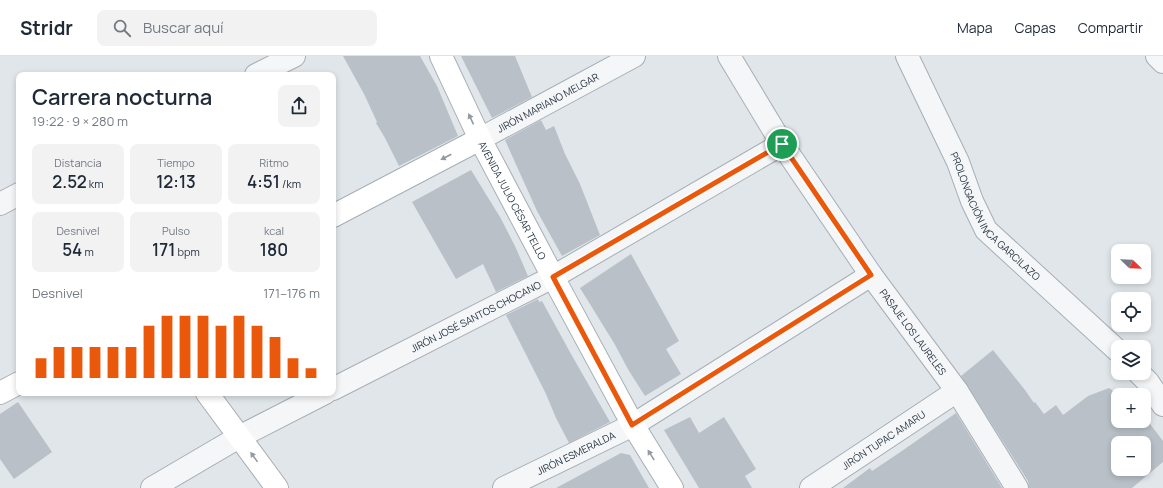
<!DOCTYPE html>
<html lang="es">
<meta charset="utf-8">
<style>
body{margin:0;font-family:Manrope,sans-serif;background:#f2f2f3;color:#1f2937;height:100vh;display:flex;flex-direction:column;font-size:15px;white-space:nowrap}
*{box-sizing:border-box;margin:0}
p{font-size:13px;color:#747a83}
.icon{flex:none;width:22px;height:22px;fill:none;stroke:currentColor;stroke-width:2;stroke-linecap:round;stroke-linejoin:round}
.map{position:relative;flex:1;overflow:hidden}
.drawer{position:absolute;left:16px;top:16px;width:320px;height:324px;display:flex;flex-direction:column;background:#fff;border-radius:8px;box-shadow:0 2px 6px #0003}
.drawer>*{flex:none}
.needle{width:26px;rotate:113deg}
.tools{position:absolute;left:1111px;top:188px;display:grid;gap:8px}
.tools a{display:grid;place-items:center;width:40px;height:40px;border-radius:8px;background:#fff;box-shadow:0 2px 6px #0003;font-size:20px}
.pin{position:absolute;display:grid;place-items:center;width:34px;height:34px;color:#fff;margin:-17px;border:2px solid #fff;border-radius:50%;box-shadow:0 1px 4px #0007}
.round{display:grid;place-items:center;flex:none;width:42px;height:42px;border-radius:8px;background:#f2f2f3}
.summary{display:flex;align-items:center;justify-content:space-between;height:68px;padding:0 16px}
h1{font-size:22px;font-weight:600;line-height:30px}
.metrics{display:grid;grid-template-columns:repeat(3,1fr);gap:6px;height:68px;padding:4px 16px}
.metrics div{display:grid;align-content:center;border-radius:8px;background:#f2f2f3;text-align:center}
.metrics b{font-size:17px;font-weight:600}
.metrics small{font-size:11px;font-weight:400}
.metrics p{font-size:11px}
.chart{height:112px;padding:8px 16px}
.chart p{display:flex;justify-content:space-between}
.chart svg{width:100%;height:72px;margin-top:4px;stroke:#ea580c;stroke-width:6}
header{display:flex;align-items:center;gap:24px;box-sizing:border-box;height:56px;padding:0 20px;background:#fff;border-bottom:1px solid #e0e1e3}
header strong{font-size:19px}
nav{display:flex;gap:22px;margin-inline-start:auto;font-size:14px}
.search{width:280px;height:36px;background:#f2f2f3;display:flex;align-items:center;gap:10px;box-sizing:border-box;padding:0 14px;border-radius:8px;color:#747a83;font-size:15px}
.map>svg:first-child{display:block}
.building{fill:#b9c0c8;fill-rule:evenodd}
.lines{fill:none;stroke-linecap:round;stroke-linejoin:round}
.street-casing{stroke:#a6aeb5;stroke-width:24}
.secondary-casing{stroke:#a6aeb5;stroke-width:24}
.street{stroke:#f4f6f8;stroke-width:22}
.secondary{stroke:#fff;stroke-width:22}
.oneway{fill:#949aa1}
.route-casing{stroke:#fff;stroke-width:8}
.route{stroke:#ea580c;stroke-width:5}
.labels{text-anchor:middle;stroke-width:3;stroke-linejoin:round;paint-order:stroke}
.street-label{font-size:10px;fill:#293643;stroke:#f1f5f8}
</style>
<header>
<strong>Stridr</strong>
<div class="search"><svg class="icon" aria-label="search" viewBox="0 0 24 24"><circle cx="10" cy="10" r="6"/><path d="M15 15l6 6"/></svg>Buscar aquí</div>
<nav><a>Mapa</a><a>Capas</a><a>Compartir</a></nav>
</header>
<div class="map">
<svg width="1163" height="432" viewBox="0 0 1163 432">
<rect width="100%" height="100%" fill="#e1e6ea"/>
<path class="building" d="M343 0H420L437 30 458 80 399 110 385 82 376 67 377 66 364 38Z
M461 0H515L532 41 492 62Z
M541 64 546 74 554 70 565 98 580 128 600 179 562 200 537 155 505 84Z
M471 114 500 161 515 190 528 220 496 236 483 208 456 223 412 146Z
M631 198 679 285 666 293 681 318 645 340 629 315 614 287 580 232Z
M538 243 539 246 542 245 571 298 610 366 569 387 556 362 546 338 506 259Z
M993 294 1025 334 1034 347 1035 346 1044 358 1056 349 1063 359 1088 340 1109 332 1119 339 1118 365H1144V360L1163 385V406L1132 432H1029L1028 425 961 320ZM1118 387H1144V413H1118Z
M18 346 52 396 14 423 0 403V358Z
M956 357 1002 432H843L870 412 872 415 899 397Z
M690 361 699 377 724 361 756 413 745 420 752 432H699L664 374Z
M621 397 630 399 649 432H556Z"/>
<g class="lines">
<defs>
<g id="street">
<path id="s1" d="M729 0 782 88 871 219 957 335 1017 432"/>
<path id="s2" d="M907 0 958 106 972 145 986 174 1118 295"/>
<path d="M1157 0 1163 6"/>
<path d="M256 19 294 0"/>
<path id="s3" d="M480 83 634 0"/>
<path d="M0 148 19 138"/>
<path d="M1139 317 1148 326 1163 349"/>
<path id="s4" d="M333 333 553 221 782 88"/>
<path d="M152 432 239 381 325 337"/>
<path id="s5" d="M504 432 633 369 871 219"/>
<path id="s6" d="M811 432 957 335"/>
</g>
<g id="secondary">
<path id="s7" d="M441 0 480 83 553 221 633 369 672 432"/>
<path d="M333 160 480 83"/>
<path d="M0 337 19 327"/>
<path d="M207 337 277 432"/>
</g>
</defs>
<use href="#street" class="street-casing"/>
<use href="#secondary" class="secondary-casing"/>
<use href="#street" class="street"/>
<use href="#secondary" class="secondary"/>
</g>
<defs><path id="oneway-solid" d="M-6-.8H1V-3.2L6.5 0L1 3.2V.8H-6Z"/></defs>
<g class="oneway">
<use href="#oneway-solid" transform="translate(471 63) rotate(-115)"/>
<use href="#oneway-solid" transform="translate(446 101) rotate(152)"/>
<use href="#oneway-solid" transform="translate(651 399) rotate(-122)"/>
<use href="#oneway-solid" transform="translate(254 401) rotate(-126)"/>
</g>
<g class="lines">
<defs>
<path id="route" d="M782 88 871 219 632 369 553 221Z"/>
</defs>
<use href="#route" class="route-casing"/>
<use href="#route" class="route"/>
</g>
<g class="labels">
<g class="street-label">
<text dy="4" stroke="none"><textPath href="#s3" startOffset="77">JIRÓN MARIANO MELGAR</textPath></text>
<text dy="4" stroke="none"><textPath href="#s7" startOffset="161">AVENIDA JULIO CÉSAR TELLO</textPath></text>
<text dy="4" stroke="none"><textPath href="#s2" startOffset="185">PROLONGACIÓN INCA GARCILAZO</textPath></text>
<text dy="4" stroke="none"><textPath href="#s4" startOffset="160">JIRÓN JOSÉ SANTOS CHOCANO</textPath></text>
<text dy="4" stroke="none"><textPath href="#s1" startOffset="332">PASAJE LOS LAURELES</textPath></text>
<text dy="4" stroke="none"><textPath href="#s6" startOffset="87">JIRÓN TUPAC AMARU</textPath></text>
<text dy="4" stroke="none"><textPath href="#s5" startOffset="80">JIRÓN ESMERALDA</textPath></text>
</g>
</g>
</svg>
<div class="tools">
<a><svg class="needle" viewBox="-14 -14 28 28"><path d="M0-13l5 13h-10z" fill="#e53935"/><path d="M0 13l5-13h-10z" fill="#747a83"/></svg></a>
<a><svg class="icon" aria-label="locate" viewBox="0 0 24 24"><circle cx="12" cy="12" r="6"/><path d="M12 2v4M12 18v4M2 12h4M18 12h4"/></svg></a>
<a><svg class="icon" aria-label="layers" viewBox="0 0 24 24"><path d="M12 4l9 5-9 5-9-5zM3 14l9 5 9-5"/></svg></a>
<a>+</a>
<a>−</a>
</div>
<div class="pin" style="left:782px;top:88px;background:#1e9e55"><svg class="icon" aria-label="arrive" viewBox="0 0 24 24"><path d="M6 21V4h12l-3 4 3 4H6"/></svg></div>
<section class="drawer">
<div class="summary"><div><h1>Carrera nocturna</h1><p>19:22 · 9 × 280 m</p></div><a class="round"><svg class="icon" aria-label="share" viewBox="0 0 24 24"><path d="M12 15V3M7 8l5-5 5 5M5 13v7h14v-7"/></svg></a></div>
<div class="metrics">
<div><p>Distancia</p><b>2.52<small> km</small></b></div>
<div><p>Tiempo</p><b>12:13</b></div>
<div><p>Ritmo</p><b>4:51<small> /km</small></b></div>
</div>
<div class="metrics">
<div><p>Desnivel</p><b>54<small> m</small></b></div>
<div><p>Pulso</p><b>171<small> bpm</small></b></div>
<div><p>kcal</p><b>180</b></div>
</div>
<div class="chart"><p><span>Desnivel</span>171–176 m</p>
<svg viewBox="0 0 160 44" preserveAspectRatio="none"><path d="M5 44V32M15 44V25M25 44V25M35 44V25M45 44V25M55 44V25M65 44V12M75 44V6M85 44V6M95 44V6M105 44V12M115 44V6M125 44V12M135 44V19M145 44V32M155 44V38"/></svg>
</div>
</section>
</div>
